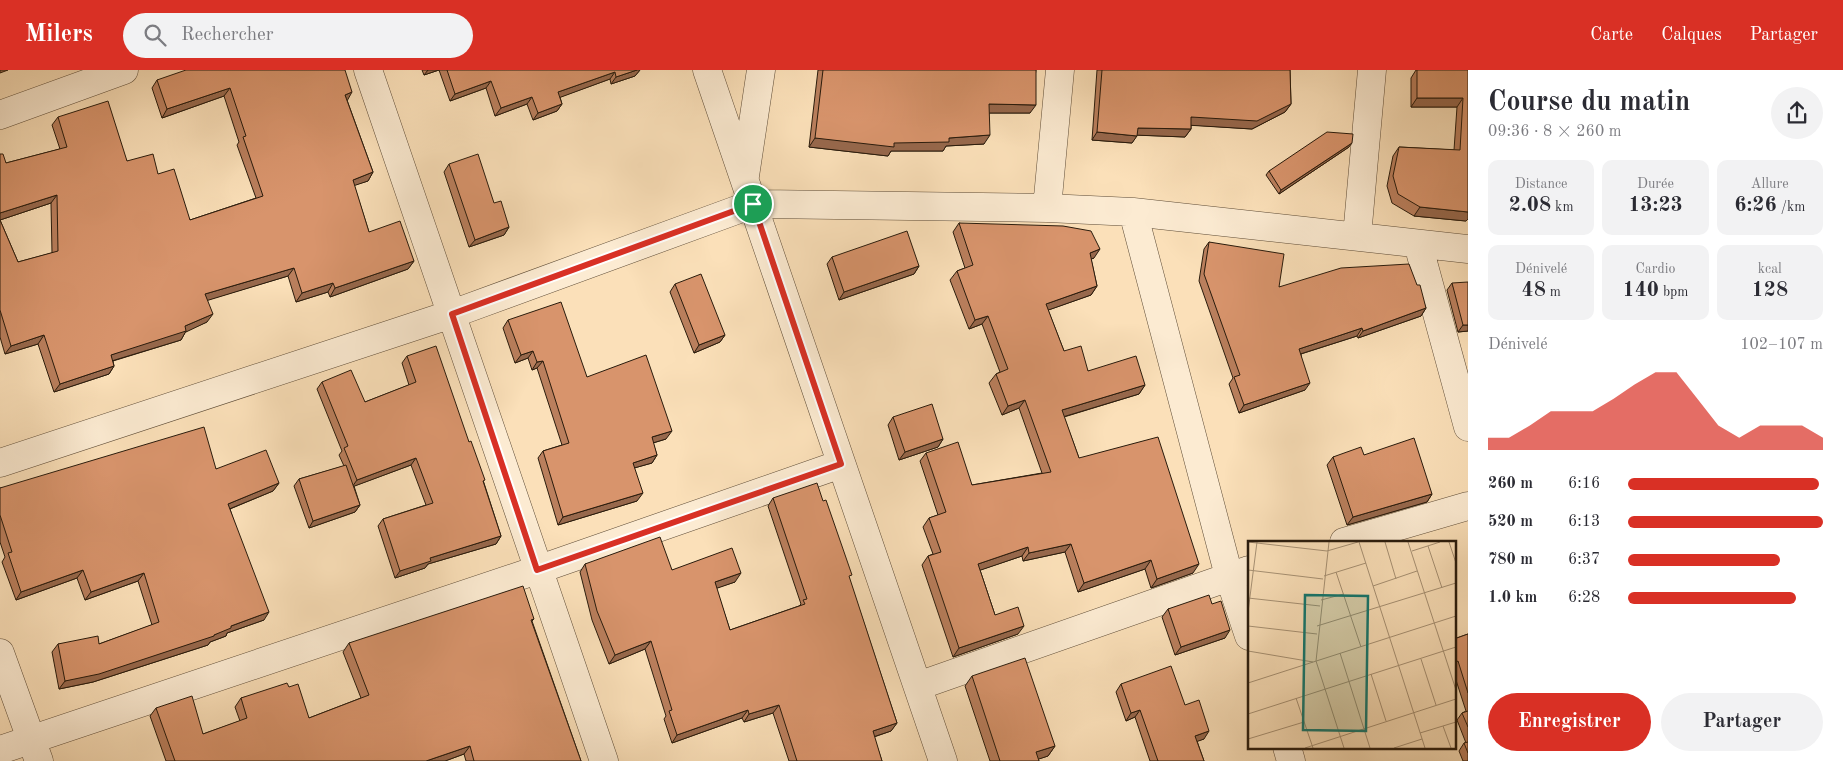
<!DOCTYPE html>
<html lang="fr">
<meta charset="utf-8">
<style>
body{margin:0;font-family:"Old Standard TT",serif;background:#f2f2f3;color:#2b2b33;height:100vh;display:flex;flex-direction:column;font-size:19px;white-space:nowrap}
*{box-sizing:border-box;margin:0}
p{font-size:16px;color:#7c7c81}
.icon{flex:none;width:28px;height:28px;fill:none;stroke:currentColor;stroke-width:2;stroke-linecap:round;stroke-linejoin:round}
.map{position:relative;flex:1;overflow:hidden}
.details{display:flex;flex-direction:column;background:#fff;width:375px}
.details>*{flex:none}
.pin{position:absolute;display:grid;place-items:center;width:42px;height:42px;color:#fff;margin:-21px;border:2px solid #fff;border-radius:50%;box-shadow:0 1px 5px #0007}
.round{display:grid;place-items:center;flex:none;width:52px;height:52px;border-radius:26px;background:#f2f2f3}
.overview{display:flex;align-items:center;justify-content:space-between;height:85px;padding:0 20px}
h1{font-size:28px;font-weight:600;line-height:38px}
.stats{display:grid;grid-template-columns:repeat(3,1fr);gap:8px;height:85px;padding:5px 20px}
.stats div{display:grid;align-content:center;border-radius:10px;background:#f2f2f3;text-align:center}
.stats b{font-size:21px;font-weight:600}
.stats small{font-size:14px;font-weight:400}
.stats p{font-size:14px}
.chart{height:140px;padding:10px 20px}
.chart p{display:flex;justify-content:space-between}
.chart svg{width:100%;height:90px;margin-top:5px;fill:#d93025;opacity:.7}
.action{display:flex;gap:10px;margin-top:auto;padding:10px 20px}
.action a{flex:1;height:58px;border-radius:30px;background:#d93025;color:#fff;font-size:20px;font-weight:600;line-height:58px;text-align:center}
.action a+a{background:#f2f2f3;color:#2b2b33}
ul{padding:0 20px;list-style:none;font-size:16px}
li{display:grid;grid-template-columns:80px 60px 1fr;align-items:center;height:38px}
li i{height:12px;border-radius:6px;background:#d93025}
header{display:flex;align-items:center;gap:30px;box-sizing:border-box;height:70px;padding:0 25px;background:#d93025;color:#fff}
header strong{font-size:24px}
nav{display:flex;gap:28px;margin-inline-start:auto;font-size:18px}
.search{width:350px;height:45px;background:#f2f2f3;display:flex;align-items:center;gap:12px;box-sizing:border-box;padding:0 18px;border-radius:28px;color:#7c7c81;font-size:19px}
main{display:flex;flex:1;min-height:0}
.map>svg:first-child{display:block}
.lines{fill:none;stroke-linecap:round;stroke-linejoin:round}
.minor-casing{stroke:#5e4c37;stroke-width:29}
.minor{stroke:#fcebd2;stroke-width:28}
.wall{fill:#ba7f5d;stroke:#291b0c;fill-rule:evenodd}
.shaded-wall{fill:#97684c;stroke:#291b0c}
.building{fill:#d8946c;stroke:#291b0c}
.route-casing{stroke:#fff;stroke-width:10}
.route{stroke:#d93025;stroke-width:6}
.inset-road{fill:none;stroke:#a79174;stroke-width:1}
.view{fill:#0f766e;fill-opacity:0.15;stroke:#0f766e;stroke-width:2.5}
.inset-edge{fill:none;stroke:#291b0c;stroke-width:2.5}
</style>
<header>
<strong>Milers</strong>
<div class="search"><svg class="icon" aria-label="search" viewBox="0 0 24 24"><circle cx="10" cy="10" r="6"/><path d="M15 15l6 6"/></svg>Rechercher</div>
<nav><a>Carte</a><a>Calques</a><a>Partager</a></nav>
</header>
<main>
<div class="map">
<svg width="1468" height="691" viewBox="0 0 1468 691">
<rect width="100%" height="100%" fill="#fbe0b9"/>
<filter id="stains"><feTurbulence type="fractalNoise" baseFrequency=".004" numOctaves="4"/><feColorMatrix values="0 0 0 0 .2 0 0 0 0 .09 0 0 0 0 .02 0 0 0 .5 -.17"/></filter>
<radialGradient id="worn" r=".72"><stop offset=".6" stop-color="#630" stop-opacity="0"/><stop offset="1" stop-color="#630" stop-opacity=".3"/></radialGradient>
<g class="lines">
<defs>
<path id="minor" d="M368 0 604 691
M707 0 943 691
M0 45 124 0
M745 106 761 0
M1047 138 1060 0
M1133 142 1229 506 1249 566
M1357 166 1372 0
M1418 174 1468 357
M0 393 452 244 753 134 1047 138 1133 142 1468 179
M1344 472 1468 436
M0 583 39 691
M918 616 1249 500
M1287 677 1291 691
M0 680 537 500 841 394"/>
</defs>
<use href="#minor" class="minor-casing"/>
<use href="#minor" class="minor"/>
</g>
<path class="wall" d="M422 0H439L424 5Z
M439 0H640L635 6 611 14 610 9 560 27 562 34 557 41 533 50 527 34 495 46 486 18 450 31Z
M818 0H1036L1030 43H989L984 74 946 76 943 81H891L888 86 809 77Z
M1097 0H1290L1291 34 1285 42 1252 59 1191 55V59L1185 67 1137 65 1132 73 1092 70Z
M1416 0H1468V149L1466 151 1414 146 1392 133 1387 116 1393 86 1399 77 1454 80 1457 37H1411V8Z
M157 10 347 30 373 102 368 111 354 115 369 162 414 191 408 199 330 227 328 222 296 232 288 206 207 230V252L186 261 181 270 113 291 114 296 109 304 54 322 38 274 5 284 0 267V84L6 93 60 79 52 55 58 47 127 91 158 104 190 150 256 128 237 75 239 72 224 26 162 48 152 18ZM51 133 52 183 18 192 0 150Z
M1349 77 1279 124 1266 105 1269 101Z
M449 94 509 157 504 165 469 177 444 102Z
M959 153 1094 188 1091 189 1097 216 1091 225 1048 240 1064 281 1088 301 1145 315 1139 324 1064 347 1079 388 1193 503 1151 518 1145 499 1078 522 1065 482 1023 491 1022 486 980 500 995 545 1018 564 953 587 922 495 928 486 933 484 923 457 929 448 938 445 920 391 926 383 972 415 1042 403 1019 338 1002 345 989 313 996 304 1000 302 982 254 969 259 950 210 957 201 965 198 953 162Z
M1209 172 1279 217 1417 215 1426 238 1421 246 1358 268 1357 266 1301 284 1305 320 1239 343 1229 314 1233 308 1199 211 1204 179Z
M832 187 919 196 914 204 839 230 827 194Z
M1452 213 1468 261 1458 262 1447 220Z
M675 214 725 265 720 272 694 283 670 222Z
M508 250 587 307 666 369 653 373 657 385 652 393 634 398 637 431 558 455 538 388 543 381 562 375 537 298 532 300 528 288 515 293 503 258Z
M407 286 469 372 484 413 501 466 496 474 428 494 425 498 395 508 378 456 383 449 426 435 411 395 354 416 360 435 355 442 309 458 294 416 299 409 344 396 339 385 342 381 317 319 322 312 365 332 409 315 402 293Z
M893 347 943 369 938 377 899 390 888 355Z
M1364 385 1432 424 1427 432 1347 455 1327 395 1333 387Z
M216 399 279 413 273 421 230 439 264 550 227 563 226 566 210 572 208 575 93 612 59 619 52 582 58 574H99L152 555 138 511 85 530 77 508 16 530 2 492 5 487 0 472V418Z
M773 428 849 508 897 653 891 661 874 667 882 691H789L773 643 744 652 742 648 672 673 664 649 666 646 645 579 609 594 592 550 580 502 585 494 672 500 735 512 716 518 730 560 799 536 801 534 768 436Z
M1212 534 1225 568 1175 585 1162 547 1168 539Z
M534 549 532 551 581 691H466L464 684 445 691H166L150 646 156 638 203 664 240 651 235 637 241 628 289 617 309 648 361 628 343 582 349 573Z
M1468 564V691H1463L1459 681 1464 673H1466L1457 650 1462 643 1466 641 1454 604V569Z
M972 606 1055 676 1048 686 1038 689 1039 691H990L965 616Z
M1121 614 1185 635 1204 669 1197 671 1204 691H1150L1135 647 1126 651 1116 622Z"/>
<path class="shaded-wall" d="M0 0H8L0 3Z
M428 0H439L424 5Z
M637 0H640L635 6 611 14 616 7Z
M615 2 610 9 553 30 558 22Z
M491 11 486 18 450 31 455 24Z
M230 18 224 26 162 48 167 39Z
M352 22 347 31 345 25Z
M532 27 527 34 495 46 501 38Z
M1417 28H1463L1457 37H1411Z
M562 34 557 41 533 50 538 43Z
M989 34 1036 35 1030 43H983Z
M1291 34 1285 42 1252 59 1186 55 1191 47Z
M1138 58 1191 59 1185 67 1133 65Z
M1097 62 1137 66 1132 73 1092 70Z
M990 65 984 74 946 76 943 81H891L888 86 809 77 815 68H949Z
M1352 73 1349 77 1279 124 1281 120Z
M373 102 368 111 347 118 353 110Z
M57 125 51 133 0 150V143Z
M1420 137 1468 142V149L1466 151 1414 146Z
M509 157 504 165 469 177 475 170Z
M1100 179 1094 188 1084 192 1090 183Z
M414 191 408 199 330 227 335 218Z
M919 196 914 204 839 230 844 222Z
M294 198 288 206 199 233 205 224Z
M333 213 328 222 296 232 302 223Z
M1097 216 1091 225 1040 243 1046 234Z
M1426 238 1421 246 1358 268 1363 261Z
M213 244 207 252 186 262V261L181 270 105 293 111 285 185 256Z
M988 246 982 254 969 259 975 250Z
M1463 255H1468V261L1458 262Z
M1362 258 1357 266 1294 286 1299 279Z
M44 265 38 274 5 284 11 276Z
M725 265 720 272 694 283 699 275Z
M533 281 528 288 515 293 521 285Z
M543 291 537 298 532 300 537 292Z
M114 296 109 304 54 322 60 314Z
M1310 313 1305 320 1239 343 1244 335Z
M1145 315 1139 324 1056 349 1062 340Z
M1025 330 1019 338 1002 345 1008 336Z
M672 361 666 369 646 375 652 367Z
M943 369 938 377 899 390 905 382Z
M657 385 652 393 627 400 633 393Z
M416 388 411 395 352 417 357 410Z
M279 413 273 421 222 442 228 434Z
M643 423 637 431 558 455 563 447Z
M1432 424 1427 432 1347 455 1353 447Z
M360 435 355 442 309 458 313 451Z
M501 466 496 474 428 494 425 498 395 508 400 501 430 488Z
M1071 474 1065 482 1023 491 1029 483Z
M1028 477 1022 486 972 503 978 494Z
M1151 490 1145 499 1078 522 1084 513Z
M1199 494 1193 503 1151 518 1157 509Z
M83 500 77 508 16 530 21 522Z
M144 503 138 511 85 530 91 522Z
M741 503 735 512 709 521 715 512Z
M269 542 264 550 227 563 226 566 210 572 208 575 93 612 59 619 65 611 214 565 231 556Z
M1024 556 1018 564 953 587 959 578Z
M1230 560 1225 568 1175 585 1181 577Z
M651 571 645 579 609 594 615 585Z
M779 635 773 643 744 652 749 644Z
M748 640 742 648 672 673 677 665Z
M1140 640 1135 647 1126 651 1131 643Z
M897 653 891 661 867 669 873 661Z
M1209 661 1204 669 1190 674 1195 666Z
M470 676 464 684 445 691H426Z
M1055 676 1048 686 1033 691 1036 682Z"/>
<path class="building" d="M186 0H345L352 22 345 25 373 102 353 110 369 162 400 151 414 191 335 218 333 213 302 223 294 198 205 224 213 244 185 256 186 261 111 285 114 296 60 314 44 265 11 276 0 240V150L18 192 58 181 57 125 0 143V84H3L6 93 67 77 58 47 108 31 127 91 153 84 158 104 174 99 190 150 263 126 243 67 246 66 230 18 167 39 157 10Z
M447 0H637L616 7 615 2 558 22 562 34 538 43 532 27 501 38 491 11 455 24Z
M823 0H1036V35L989 34 990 65 949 68V72L894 73V77L815 68Z
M1102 0H1290L1291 34 1257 51 1191 47V59L1138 58 1137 66 1097 62Z
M1417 0H1468V142L1420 137 1398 124 1393 106 1399 77 1460 80 1463 28H1417Z
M1327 62 1353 64 1352 73 1281 120 1269 101Z
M478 84 494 133 501 131 509 157 475 170 449 94Z
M959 153 1063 156 1091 161 1100 179 1090 183 1097 216 1046 234 1064 281 1081 276 1088 301 1136 286 1145 315 1062 340 1079 388 1158 367 1199 494 1157 509 1151 490 1084 513 1071 474 1029 483 1028 477 978 494 995 545 1018 537 1024 556 959 578 928 486 941 482 929 448 946 442 926 383 958 372 972 415 1051 402 1025 330 1008 336 996 304 1008 299 988 246 975 250 957 201 973 195Z
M907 161 919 196 844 222 832 187Z
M1209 172 1284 184 1279 217 1341 198 1409 194 1417 215H1420L1426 238 1363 261 1362 258 1299 279 1310 313 1244 335 1234 307 1240 305 1204 204Z
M701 204 725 265 699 275 675 214Z
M1468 212V255H1463L1452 213Z
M561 232 587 307 646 285 672 361 652 367 657 385 633 393 643 423 563 447 543 381 569 373 543 291 537 292 533 281 521 285 508 250Z
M436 276 469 372 471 371 485 410 483 411 501 466 430 488 431 491 400 501 383 449 433 433 416 388 357 410 344 378 348 376 322 312 351 300 365 332 416 312 407 286Z
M932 334 943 369 905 382 893 347Z
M204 357 216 399 266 380 279 413 228 434 269 542 231 556V558L214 565V566L99 604 65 611 58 574 98 566 99 574 159 552 144 503 91 522 83 500 21 522 8 483 12 482 0 445V418Z
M1414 368 1432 424 1353 447 1333 387 1361 377 1364 385Z
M346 395 360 435 313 451 299 409Z
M817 413 823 431 826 430 852 505 849 506 897 653 873 661 882 691H797L779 635 749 644 748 640 677 665 669 641 672 640 651 571 615 585 597 541 585 494 660 467 672 500 732 478 741 503 715 512 730 560 805 534 803 530 807 529 773 428Z
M523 516 534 549 531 550 581 691H474L470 676 426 691H175L156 638 192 626 203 664 247 648 241 628 287 613 289 617 298 614 309 648 369 625 349 573Z
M1209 525 1212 534 1221 531 1230 560 1181 577 1168 539Z
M1468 564V623L1458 591 1454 593V569Z
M1025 588 1055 676 1036 682 1039 691H1000L972 606Z
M1171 596 1185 635 1199 630 1209 661 1195 666 1204 691H1158L1140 640 1131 643 1121 614Z
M1468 641V657L1462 643Z
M1468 672V683L1464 673Z"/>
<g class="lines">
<defs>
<path id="route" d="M753 134 841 394 537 500 452 244Z"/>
</defs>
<use href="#route" class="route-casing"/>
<use href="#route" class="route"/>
</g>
<g transform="translate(1248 471)">
<rect width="208" height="208" fill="#fbe0b9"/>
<path class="inset-road" d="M0 1 79 10 110 1M81 1 68 120 96 207M111 1 177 207M137 1 148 38M160 1 208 149M201 1 208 22M180 5 194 47M164 10 192 1M0 29 75 38M88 31 113 106M76 35 118 22M125 45 169 30M0 57 72 65M73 59 96 53M0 71 9 1M0 85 69 93M69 85 208 42M0 110 65 121M92 112 122 207M173 118 188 164M123 133 138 180M0 142 208 75M48 157 65 207M0 173 208 106M195 185 203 207M172 192 208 181M0 198 56 181M57 207 208 158M146 207 174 198"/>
<path class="view" d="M57 54 120 55 118 190 55 189Z"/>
<rect width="208" height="208" class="inset-edge"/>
</g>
<rect width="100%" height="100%" filter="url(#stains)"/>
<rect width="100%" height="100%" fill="url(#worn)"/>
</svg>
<div class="pin" style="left:753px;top:134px;background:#1e9e55"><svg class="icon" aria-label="arrive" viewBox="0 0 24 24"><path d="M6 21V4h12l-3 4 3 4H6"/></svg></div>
</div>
<section class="details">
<div class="overview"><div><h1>Course du matin</h1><p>09:36 · 8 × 260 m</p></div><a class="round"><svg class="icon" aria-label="share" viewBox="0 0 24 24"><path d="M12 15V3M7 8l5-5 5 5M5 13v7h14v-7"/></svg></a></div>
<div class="stats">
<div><p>Distance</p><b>2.08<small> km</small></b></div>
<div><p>Durée</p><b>13:23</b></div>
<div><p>Allure</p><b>6:26<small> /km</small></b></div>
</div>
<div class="stats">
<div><p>Dénivelé</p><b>48<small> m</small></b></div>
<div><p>Cardio</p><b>140<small> bpm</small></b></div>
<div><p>kcal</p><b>128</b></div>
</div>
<div class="chart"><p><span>Dénivelé</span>102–107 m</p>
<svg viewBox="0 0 160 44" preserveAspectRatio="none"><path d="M0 44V38L10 38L20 32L30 25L40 25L50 25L60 19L70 12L80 6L90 6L100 19L110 32L120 38L130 32L140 32L150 32L160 38V44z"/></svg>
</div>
<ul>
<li><b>260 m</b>6:16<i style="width:98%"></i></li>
<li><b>520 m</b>6:13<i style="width:100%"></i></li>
<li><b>780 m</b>6:37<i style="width:78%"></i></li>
<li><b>1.0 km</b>6:28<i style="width:86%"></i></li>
</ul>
<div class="action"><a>Enregistrer</a><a>Partager</a></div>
</section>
</main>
